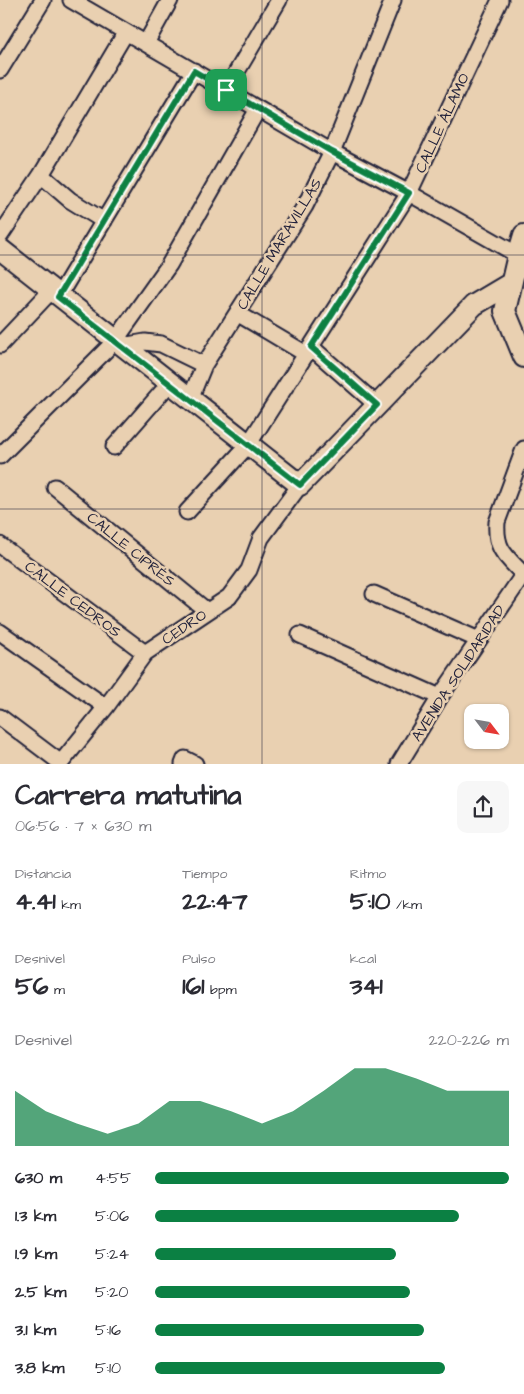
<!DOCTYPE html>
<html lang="es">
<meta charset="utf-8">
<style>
body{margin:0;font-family:"Architects Daughter",sans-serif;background:#f7f7f7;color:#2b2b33;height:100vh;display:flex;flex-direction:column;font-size:19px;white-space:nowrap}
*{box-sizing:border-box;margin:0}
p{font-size:16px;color:#7c7c81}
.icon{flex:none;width:28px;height:28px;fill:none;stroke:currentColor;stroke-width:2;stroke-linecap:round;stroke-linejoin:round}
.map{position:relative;height:764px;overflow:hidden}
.details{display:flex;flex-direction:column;background:#fff;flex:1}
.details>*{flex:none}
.needle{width:32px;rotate:121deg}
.fabs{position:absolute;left:464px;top:704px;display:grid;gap:10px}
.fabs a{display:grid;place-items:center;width:45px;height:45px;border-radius:10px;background:#fff;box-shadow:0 1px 4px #0004;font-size:25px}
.pin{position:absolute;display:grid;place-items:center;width:42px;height:42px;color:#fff;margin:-21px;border-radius:10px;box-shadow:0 2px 8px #0006}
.round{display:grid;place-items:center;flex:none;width:52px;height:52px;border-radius:10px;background:#f7f7f7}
.head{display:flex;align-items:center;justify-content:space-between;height:85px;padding:0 15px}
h1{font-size:28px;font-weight:700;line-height:38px}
.figures{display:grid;grid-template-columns:repeat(3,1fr);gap:8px;height:85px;padding:5px 15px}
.figures div{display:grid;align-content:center}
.figures b{font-size:25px;font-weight:700}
.figures small{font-size:14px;font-weight:400}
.figures p{font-size:14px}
.chart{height:140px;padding:10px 15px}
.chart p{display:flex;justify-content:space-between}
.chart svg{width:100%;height:90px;margin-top:5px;fill:#0b8043;opacity:.7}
ul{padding:0 15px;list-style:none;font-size:16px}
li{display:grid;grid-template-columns:80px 60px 1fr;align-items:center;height:38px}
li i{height:12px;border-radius:6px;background:#0b8043}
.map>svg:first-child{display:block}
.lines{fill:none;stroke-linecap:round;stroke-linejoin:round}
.street-casing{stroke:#22223b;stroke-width:19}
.secondary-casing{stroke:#22223b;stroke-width:24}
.street{stroke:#e9d0b1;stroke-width:15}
.secondary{stroke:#e9d0b1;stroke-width:20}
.route-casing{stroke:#fff;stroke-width:10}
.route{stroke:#0b8043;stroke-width:6}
.grid{fill:none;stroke:#22223b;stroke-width:1;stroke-opacity:0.55}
.labels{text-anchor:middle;stroke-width:5;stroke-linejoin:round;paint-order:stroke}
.street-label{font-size:15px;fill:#22223b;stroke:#e9d0b1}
</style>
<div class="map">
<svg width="524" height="764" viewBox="0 0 524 764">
<rect width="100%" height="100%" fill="#e9d0b1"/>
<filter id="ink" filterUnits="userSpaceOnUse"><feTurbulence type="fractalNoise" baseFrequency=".02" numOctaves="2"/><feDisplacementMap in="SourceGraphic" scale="10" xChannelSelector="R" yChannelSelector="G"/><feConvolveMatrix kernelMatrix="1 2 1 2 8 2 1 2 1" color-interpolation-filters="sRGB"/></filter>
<g filter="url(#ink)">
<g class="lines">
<defs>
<path id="street" d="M71 0 332 152 409 193 518 255
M146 43 170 0
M0 70 43 0
M226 90 279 0
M41 175 70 200 104 221
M0 236 41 175 126 32
M58 297 194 71
M237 313 306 354
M0 345 51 291
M122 346 145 342 161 344 204 365
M311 347 377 405
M190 399 204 365 305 206 332 152 393 0
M114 447 169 384
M524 449 497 522C495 550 506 556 524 575
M0 456 115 341 169 265 258 109
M55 487 207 611
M187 512 248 445 409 193 500 0
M0 545 145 653
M374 594 479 640
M0 632 106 707
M300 635 440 697
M0 717 61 763
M60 764 106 707 145 653 229 597 249 570 261 538 300 485
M183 764 185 759 195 764
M399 764 440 697 523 575"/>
<path id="secondary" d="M524 235 518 255 505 311 524 357
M0 249 300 485 474 305 511 283"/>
</defs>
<use href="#street" class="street-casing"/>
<use href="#secondary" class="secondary-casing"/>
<use href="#street" class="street"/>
<use href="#secondary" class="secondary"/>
</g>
</g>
<g class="lines" filter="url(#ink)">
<defs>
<path id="route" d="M194 71 332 152 409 193 311 347 377 405 300 485 58 297Z"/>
</defs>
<use href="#route" class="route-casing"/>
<use href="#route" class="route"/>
</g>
<path class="grid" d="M262 0V764M0 255H524M0 509H524"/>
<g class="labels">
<g class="street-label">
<text transform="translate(442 123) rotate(-65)" y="5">CALLE ÁLAMO</text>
<text transform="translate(279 244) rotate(-59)" y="5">CALLE MARAVILLAS</text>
<text transform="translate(131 549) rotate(39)" y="5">CALLE CIPRÉS</text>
<text transform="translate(73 599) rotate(37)" y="5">CALLE CEDROS</text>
<text transform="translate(184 627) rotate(-34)" y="5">CEDRO</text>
<text transform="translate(458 673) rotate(-57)" y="5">AVENIDA SOLIDARIDAD</text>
</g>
</g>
</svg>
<div class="fabs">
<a><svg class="needle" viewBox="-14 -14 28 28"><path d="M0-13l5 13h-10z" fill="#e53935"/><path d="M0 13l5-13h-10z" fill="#7c7c81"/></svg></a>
</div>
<div class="pin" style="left:226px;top:90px;background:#1e9e55"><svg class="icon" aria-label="arrive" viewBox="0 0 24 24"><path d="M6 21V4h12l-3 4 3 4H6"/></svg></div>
</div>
<section class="details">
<div class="head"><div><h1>Carrera matutina</h1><p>06:56 · 7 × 630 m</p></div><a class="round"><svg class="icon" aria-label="share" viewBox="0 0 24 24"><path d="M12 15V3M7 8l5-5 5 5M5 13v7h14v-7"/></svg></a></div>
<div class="figures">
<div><p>Distancia</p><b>4.41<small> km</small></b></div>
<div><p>Tiempo</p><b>22:47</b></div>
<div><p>Ritmo</p><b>5:10<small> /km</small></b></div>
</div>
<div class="figures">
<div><p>Desnivel</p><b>56<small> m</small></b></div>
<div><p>Pulso</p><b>161<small> bpm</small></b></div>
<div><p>kcal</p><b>341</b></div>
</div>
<div class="chart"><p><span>Desnivel</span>220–226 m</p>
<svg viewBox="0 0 160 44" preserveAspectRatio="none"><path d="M0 44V17L10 27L20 33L30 38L40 33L50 22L60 22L70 27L80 33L90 27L100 17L110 6L120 6L130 11L140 17L150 17L160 17V44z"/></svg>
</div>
<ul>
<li><b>630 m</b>4:55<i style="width:100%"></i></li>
<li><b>1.3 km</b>5:06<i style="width:86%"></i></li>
<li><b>1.9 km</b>5:24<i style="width:68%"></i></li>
<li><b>2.5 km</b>5:20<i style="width:72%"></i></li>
<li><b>3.1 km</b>5:16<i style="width:76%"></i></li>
<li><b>3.8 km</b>5:10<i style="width:82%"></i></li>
</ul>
</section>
